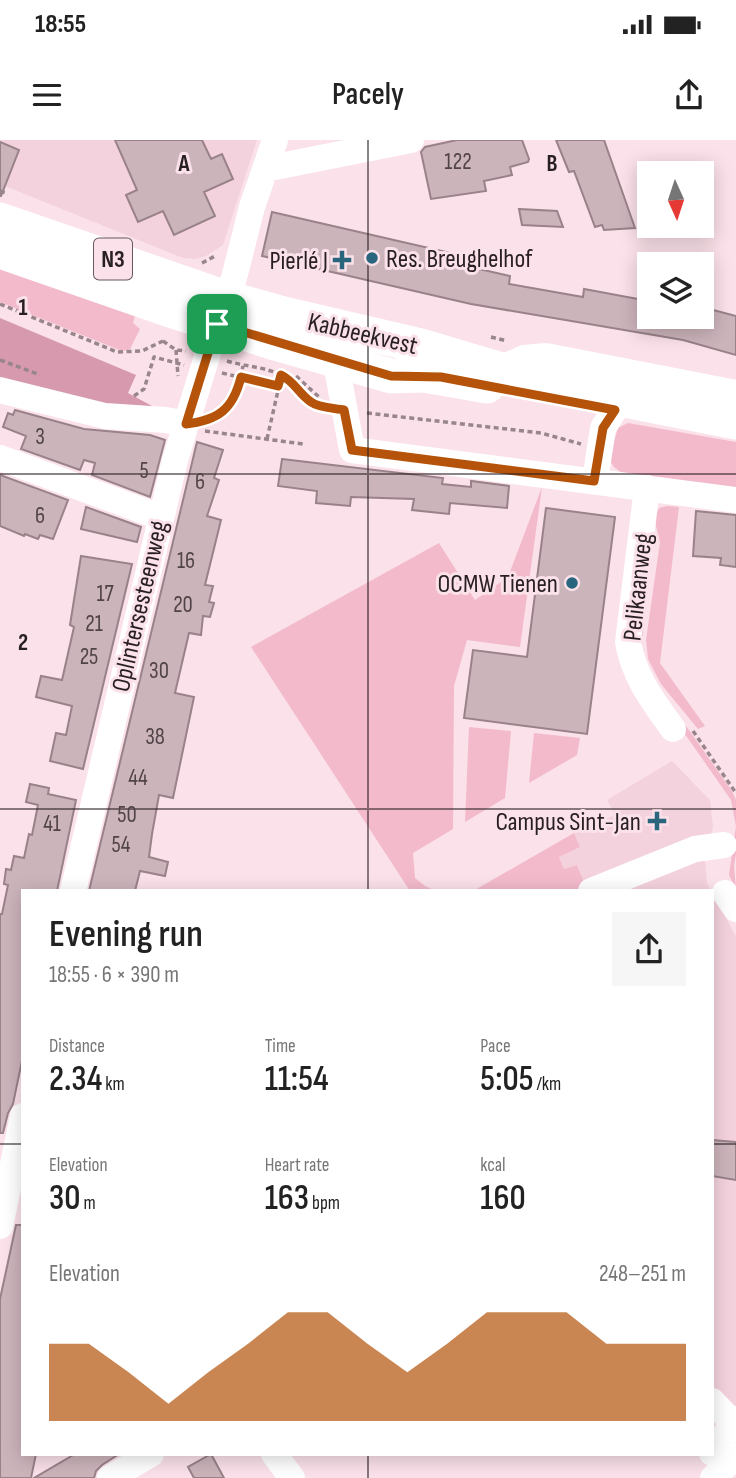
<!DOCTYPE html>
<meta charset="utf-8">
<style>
body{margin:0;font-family:"Sofia Sans Condensed",sans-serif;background:#f6f6f6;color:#222;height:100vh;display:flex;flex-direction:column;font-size:26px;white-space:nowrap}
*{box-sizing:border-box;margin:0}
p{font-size:23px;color:#767676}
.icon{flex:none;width:38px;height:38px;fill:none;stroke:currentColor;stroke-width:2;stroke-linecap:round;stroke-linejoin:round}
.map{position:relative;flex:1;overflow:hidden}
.panel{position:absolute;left:21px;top:749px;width:693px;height:567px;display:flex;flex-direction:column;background:#fff;border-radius:0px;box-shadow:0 4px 18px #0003}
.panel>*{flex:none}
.needle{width:46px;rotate:177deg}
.fabs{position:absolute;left:637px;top:21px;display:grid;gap:14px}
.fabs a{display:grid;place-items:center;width:77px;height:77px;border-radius:0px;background:#fff;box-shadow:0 4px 18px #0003;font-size:35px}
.pin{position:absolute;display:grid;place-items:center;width:60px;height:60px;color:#fff;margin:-30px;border-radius:14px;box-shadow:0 4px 10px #0006}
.round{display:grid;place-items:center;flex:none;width:74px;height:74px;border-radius:0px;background:#f6f6f6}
.headline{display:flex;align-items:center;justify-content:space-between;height:119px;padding:0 28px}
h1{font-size:38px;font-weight:600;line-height:52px}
.metrics{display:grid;grid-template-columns:repeat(3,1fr);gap:10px;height:119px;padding:7px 28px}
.metrics div{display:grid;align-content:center}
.metrics b{font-size:35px;font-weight:600}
.metrics small{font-size:19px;font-weight:400}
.metrics p{font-size:19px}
.chart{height:196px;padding:14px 28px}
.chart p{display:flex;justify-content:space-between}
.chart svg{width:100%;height:126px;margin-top:7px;fill:#b45309;opacity:.7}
.status{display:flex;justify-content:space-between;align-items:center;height:49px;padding:0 35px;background:#fff;direction:ltr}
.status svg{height:19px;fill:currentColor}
header{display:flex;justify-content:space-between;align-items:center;height:91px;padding:0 28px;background:#fff;font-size:32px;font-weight:600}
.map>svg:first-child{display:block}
.built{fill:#f4d2dd}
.green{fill:#f3bacc}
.forest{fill:#d799ae}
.building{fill:#ccb4bb;stroke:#998289;stroke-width:2}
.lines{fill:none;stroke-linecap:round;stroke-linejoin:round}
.path{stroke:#98868c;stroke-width:3.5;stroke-dasharray:5 3.5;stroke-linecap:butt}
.minor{stroke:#fff;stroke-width:26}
.major{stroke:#fff;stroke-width:35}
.route-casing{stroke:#fff;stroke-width:14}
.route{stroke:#b45309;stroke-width:9}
.grid{fill:none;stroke:#281f22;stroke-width:2;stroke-opacity:0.55}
.poi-dot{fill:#29657d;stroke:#fbe1e9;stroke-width:2.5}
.labels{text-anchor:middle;stroke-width:6;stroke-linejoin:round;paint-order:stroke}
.number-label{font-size:23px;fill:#514448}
.shield{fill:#fbe1e9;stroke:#67595e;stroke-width:2}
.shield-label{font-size:24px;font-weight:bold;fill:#281f22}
.poi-label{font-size:26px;fill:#281f22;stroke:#fbe1e9;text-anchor:end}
.street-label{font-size:26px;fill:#281f22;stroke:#fbe1e9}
.grid-label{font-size:23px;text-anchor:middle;font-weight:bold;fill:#281f22;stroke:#fbe1e9;stroke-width:6;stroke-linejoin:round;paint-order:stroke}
</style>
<div class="status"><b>18:55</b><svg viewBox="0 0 49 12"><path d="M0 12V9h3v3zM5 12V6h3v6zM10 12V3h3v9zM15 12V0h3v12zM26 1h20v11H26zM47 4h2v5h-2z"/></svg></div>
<header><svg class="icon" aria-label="menu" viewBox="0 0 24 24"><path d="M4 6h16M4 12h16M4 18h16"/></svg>Pacely<svg class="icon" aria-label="share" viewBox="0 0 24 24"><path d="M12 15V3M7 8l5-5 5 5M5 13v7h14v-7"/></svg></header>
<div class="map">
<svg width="736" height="1338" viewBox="0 0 736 1338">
<rect width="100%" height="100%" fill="#fbe1e9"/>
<path class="built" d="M0 0H257L223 105 206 116 195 119 183 118 0 44Z
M672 621 710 660 713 687 705 719 707 743 711 751H575L585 745 577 725 564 729 559 717 580 707 574 693 615 675 607 660Z
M712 753 736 796V1269L712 1268Z"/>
<path class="green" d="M0 124 136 172 133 183 140 189 130 209 122 211 0 162Z
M628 283 736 302V351L623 334 614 327 609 319 618 288Z
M542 347 520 507 467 500 454 546 453 689 413 713 415 738 425 746 436 751H410L251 507 439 403 475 460 508 437Z
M667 366 679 367 660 523 705 586 698 589 661 544 648 519 646 500 660 402 654 378 659 368Z
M649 381H652V399L641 515 643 525 732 651 736 660V714L734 726 736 749 729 735 736 686 731 660 643 534 636 516Z
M469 587 511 591 505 658 465 682Z
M534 593 580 598 577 615 529 643Z
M574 693 580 707 559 717 564 729 577 725 585 745 575 751H473Z"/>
<path class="forest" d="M0 178 136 235 128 253 163 272 129 271 0 243Z"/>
<path class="building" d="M115 0H202L211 19 222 14 233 39 204 52 215 76 174 95 163 71 138 82 126 55 137 50Z
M457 0H522L529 19 528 22 510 27 512 35 484 41 486 51 431 59 421 12 425 7Z
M556 0H604L635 88 604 90 602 85 595 87 574 31 569 32Z
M0 2 19 10 1 56H0Z
M519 69 557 71 563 87 522 85Z
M272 72 481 120 479 129 510 136 509 144 583 157 584 149 649 161V177H702V167L736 176V215L683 200 471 164 262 116Z
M15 270 84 289 150 295 165 300 150 357 92 335 95 323 84 320 80 330 21 309 26 296 3 287 8 273 13 275Z
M197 302 223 310 214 338 219 340 207 376 221 380 205 445 213 446 209 462 214 463 210 477 203 476 201 495 189 493 175 553 194 557 173 658 159 655 152 694 149 717 168 722 165 736 140 731 135 751H89Z
M282 319 443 338 442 344 471 347V341L509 346 507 368 450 363 449 374 412 370 414 359 351 357 350 366 316 363 317 351 278 346Z
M0 335 68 360 53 399 40 395 38 399 25 394 24 396 0 386Z
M86 367 141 387 137 402 81 389Z
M546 368 615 377 587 594 464 578 473 510 527 517Z
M696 371 736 375V427L720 425 721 418 693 416Z
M81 416 132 424 83 629 50 621 56 593 66 595 72 566 36 557 41 536 62 540 74 487 70 485Z
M30 644 49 648 48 654 76 660 57 751H23V916L13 964 8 973 3 993H0V774H2L8 745 4 744 6 729 11 730 14 716 24 718 29 694 32 695 38 665 26 662Z
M712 1000 736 1002V1040L712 1036Z
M16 1085H23V1314H36L31 1338H0V1159Z
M75 1314H119L102 1325 96 1331 94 1338H34Z
M211 1314 224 1338H194L188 1327Z"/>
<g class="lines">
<path class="path" d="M0 51 8 54
M202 123 217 115
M0 164 117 212 142 211 163 201
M491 197 507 201
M163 201 176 210 186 211
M176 210 178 236
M0 220 40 235
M227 221C247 227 269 227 287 238 301 246 304 262 321 266
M222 233 278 246
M296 236 319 257
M134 256 144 249 154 217 184 225
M367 273 541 293 581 304
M212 277C236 264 237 252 243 226
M205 291 303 304
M267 299 282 233
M693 591 736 653"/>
<path class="minor" d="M265 29 411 0
M332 219 338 234 352 310 736 360
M500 229 524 218 546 216 736 253
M0 250 105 276 166 280 186 284
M0 318 160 377
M595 341 603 288 615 269
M647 348 628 502C634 537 653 561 673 589
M73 751 175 320 217 184 234 138 252 67 275 0
M591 751 695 709 724 705
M725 753 736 769
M0 1086 23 976
M712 1261 736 1286
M712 1313 736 1279
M274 1314 292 1338
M110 1338 151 1314
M713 1338 736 1316"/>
<path class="major" d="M0 80 226 158 284 174 421 206 559 247 736 282
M0 111 170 170 275 203 391 236 424 235 487 246"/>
</g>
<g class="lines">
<defs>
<path id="route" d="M217 184 391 236 441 237 615 270 603 288 594 341 352 310 344 270C334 268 319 268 311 262 299 254 294 241 281 235L278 246 241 237C233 269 219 280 186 284Z"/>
</defs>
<use href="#route" class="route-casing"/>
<use href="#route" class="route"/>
</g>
<path class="grid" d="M368 0V751M0 334H736M0 669H736M0 1004H23M712 1004H736M368 1314V1338"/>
<g class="poi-dot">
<circle cx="372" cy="118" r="7"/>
<path d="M338.5 109.5h7v7h7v7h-7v7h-7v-7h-7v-7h7z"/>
<circle cx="572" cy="443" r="7"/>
<path d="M653.5 670.5h7v7h7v7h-7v7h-7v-7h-7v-7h7z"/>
</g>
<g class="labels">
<g class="number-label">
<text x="458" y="29">122</text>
<text x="40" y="304">3</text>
<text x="144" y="338">5</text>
<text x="200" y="349">6</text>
<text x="40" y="383">6</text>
<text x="186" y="428">16</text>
<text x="105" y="461">17</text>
<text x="183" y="472">20</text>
<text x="94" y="491">21</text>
<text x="89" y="524">25</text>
<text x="159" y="538">30</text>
<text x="155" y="604">38</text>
<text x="138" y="645">44</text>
<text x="127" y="682">50</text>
<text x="52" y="691">41</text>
<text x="121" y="712">54</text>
</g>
<rect class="shield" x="94" y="98.5" width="38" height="41" rx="5"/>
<g class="shield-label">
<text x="113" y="127">N3</text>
</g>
<g class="poi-label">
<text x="386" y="127" text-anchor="start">Res. Breughelhof</text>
<text x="328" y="129">Pierlé J</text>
<text x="558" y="452">OCMW Tienen</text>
<text x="641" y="690">Campus Sint-Jan</text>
</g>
<g class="street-label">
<text transform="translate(363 193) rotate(13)" y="9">Kabbeekvest</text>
<text transform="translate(637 447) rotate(-84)" y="9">Pelikaanweg</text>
<text transform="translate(139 466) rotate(-77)" y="9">Oplintersesteenweg</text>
</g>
</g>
<g class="grid-label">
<text x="184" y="31">A</text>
<text x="552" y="31">B</text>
<text x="23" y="175">1</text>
<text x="23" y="510">2</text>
</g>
</svg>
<div class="fabs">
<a><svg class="needle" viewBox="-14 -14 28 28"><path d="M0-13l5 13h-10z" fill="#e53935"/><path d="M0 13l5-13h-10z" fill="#767676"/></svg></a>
<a><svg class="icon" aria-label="layers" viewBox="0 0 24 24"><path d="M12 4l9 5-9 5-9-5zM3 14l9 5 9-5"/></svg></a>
</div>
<div class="pin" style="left:217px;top:184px;background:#1e9e55"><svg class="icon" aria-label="arrive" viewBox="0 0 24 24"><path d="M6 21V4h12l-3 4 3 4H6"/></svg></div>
<section class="panel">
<div class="headline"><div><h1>Evening run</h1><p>18:55 · 6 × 390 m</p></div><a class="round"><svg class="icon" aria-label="share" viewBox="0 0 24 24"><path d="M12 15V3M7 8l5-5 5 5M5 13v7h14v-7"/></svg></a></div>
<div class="metrics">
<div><p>Distance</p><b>2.34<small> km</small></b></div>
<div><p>Time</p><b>11:54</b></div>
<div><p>Pace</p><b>5:05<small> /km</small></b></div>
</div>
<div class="metrics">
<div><p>Elevation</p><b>30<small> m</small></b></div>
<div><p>Heart rate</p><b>163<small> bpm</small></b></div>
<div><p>kcal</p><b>160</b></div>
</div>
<div class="chart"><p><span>Elevation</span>248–251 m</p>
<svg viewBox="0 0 160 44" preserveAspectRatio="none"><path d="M0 44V17L10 17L20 27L30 38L40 27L50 17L60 6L70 6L80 17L90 27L100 17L110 6L120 6L130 6L140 17L150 17L160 17V44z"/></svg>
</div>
</section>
</div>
